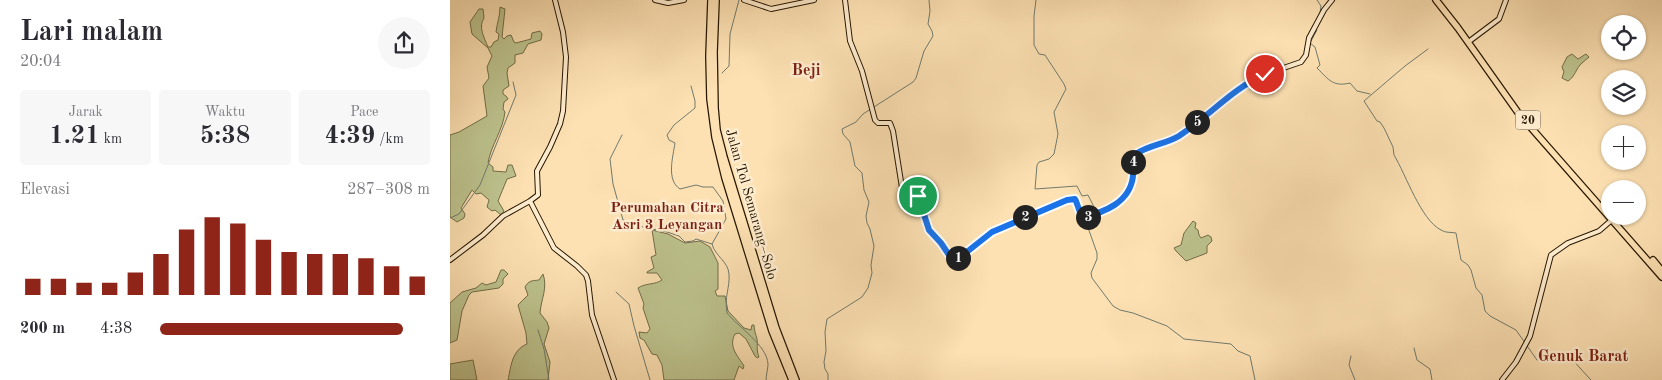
<!DOCTYPE html>
<html lang="id">
<meta charset="utf-8">
<style>
body{margin:0;font-family:"Old Standard TT",serif;background:#f7f7f7;color:#2b2b33;height:100vh;display:flex;flex-direction:column;font-size:19px;white-space:nowrap}
*{box-sizing:border-box;margin:0}
p{font-size:16px;color:#7c7c81}
.icon{flex:none;width:28px;height:28px;fill:none;stroke:currentColor;stroke-width:2;stroke-linecap:round;stroke-linejoin:round}
.map{position:relative;flex:1;overflow:hidden}
.panel{display:flex;flex-direction:column;background:#fff;width:450px}
.panel>*{flex:none}
.tools{position:absolute;left:1151px;top:15px;display:grid;gap:10px}
.tools a{display:grid;place-items:center;width:45px;height:45px;border-radius:50%;background:#fff;box-shadow:0 1px 4px #0004;font-size:25px}
.pin{position:absolute;display:grid;place-items:center;width:42px;height:42px;color:#fff;margin:-21px;border:2px solid #fff;border-radius:50%;box-shadow:0 1px 5px #0007}
.km{position:absolute;width:25px;height:25px;margin:-12px;border-radius:50%;background:#222;color:#fff;font-size:14px;line-height:25px;text-align:center}
.round{display:grid;place-items:center;flex:none;width:52px;height:52px;border-radius:26px;background:#f7f7f7}
.headline{display:flex;align-items:center;justify-content:space-between;height:85px;padding:0 20px}
h1{font-size:28px;font-weight:700;line-height:38px}
.metrics{display:grid;grid-template-columns:repeat(3,1fr);gap:8px;height:85px;padding:5px 20px}
.metrics div{display:grid;align-content:center;border-radius:5px;background:#f7f7f7;text-align:center}
.metrics b{font-size:25px;font-weight:700}
.metrics small{font-size:14px;font-weight:400}
.metrics p{font-size:14px}
.chart{height:140px;padding:10px 20px}
.chart p{display:flex;justify-content:space-between}
.chart svg{width:100%;height:90px;margin-top:5px;stroke:#8f2418;stroke-width:6}
ul{padding:0 20px;list-style:none;font-size:16px}
li{display:grid;grid-template-columns:80px 60px 1fr;align-items:center;height:38px}
li i{height:12px;border-radius:6px;background:#8f2418}
main{display:flex;flex:1;min-height:0}
.map>svg:first-child{display:block}
.green{fill:#bdc38e;stroke:#726c48}
.lines{fill:none;stroke-linecap:round;stroke-linejoin:round}
.stream{stroke:#707a6d;stroke-width:1}
.secondary-casing{stroke:#261601;stroke-width:6}
.highway-casing{stroke:#261601;stroke-width:8}
.secondary{stroke:#feecce;stroke-width:4}
.highway{stroke:#fde1b3;stroke-width:5.5}
.route-casing{stroke:#fff;stroke-width:10}
.route{stroke:#1a73e8;stroke-width:6}
.labels{text-anchor:middle;stroke-width:5;stroke-linejoin:round;paint-order:stroke}
.shield{fill:#feecce;stroke:#67563e;stroke-width:1}
.shield-label{font-size:12px;font-weight:bold;fill:#261601}
.street-label{font-size:14px;fill:#261601;stroke:#feecce}
.neighbourhood-label{font-size:15px;font-weight:bold;fill:#7a1f14;stroke:#feecce}
.quarter-label{font-size:16px;font-weight:bold;fill:#7a1f14;stroke:#feecce}
</style>
<main>
<section class="panel">
<div class="headline"><div><h1>Lari malam</h1><p>20:04</p></div><a class="round"><svg class="icon" aria-label="share" viewBox="0 0 24 24"><path d="M12 15V3M7 8l5-5 5 5M5 13v7h14v-7"/></svg></a></div>
<div class="metrics">
<div><p>Jarak</p><b>1.21<small> km</small></b></div>
<div><p>Waktu</p><b>5:38</b></div>
<div><p>Pace</p><b>4:39<small> /km</small></b></div>
</div>
<div class="chart"><p><span>Elevasi</span>287–308 m</p>
<svg viewBox="0 0 160 44" preserveAspectRatio="none"><path d="M5 44V36M15 44V36M25 44V38M35 44V38M45 44V33M55 44V24M65 44V12M75 44V6M85 44V9M95 44V17M105 44V23M115 44V24M125 44V24M135 44V26M145 44V30M155 44V35"/></svg>
</div>
<ul>
<li><b>200 m</b>4:38<i style="width:90%"></i></li>
</ul>
</section>
<div class="map">
<svg width="1212" height="380" viewBox="0 0 1212 380">
<rect width="100%" height="100%" fill="#fde1b3"/>
<filter id="stains"><feTurbulence type="fractalNoise" baseFrequency=".004" numOctaves="4"/><feColorMatrix values="0 0 0 0 .2 0 0 0 0 .09 0 0 0 0 .02 0 0 0 .5 -.17"/></filter>
<radialGradient id="worn" r=".72"><stop offset=".6" stop-color="#630" stop-opacity="0"/><stop offset="1" stop-color="#630" stop-opacity=".3"/></radialGradient>
<path class="green" d="M50 7 55 9C54 19 53 27 52 37L54 39 57 36 61 35 64 42 66 43 81 39 82 33 90 31 92 34 91 40 78 44 73 53 65 55V63L58 68 57 73 59 86 53 90V94L56 96 58 99 54 102 53 109 55 112C53 130 41 145 38 163L43 167V171L56 172 58 165H62L66 176 57 179 48 201 54 211 51 215 45 210 42 211 37 207 39 200 31 193 26 194 22 190 11 208 15 214 14 218 7 222 0 217V135L9 132 37 116 33 86 39 78 37 67 42 56 38 48 22 34 20 22 29 9H33L34 18C28 27 34 37 38 47H41L44 42 48 40 49 34 46 32C47 23 50 17 50 7Z
M1122 54 1128 59 1136 54 1139 57C1137 59 1134 61 1132 63 1126 68 1125 77 1118 81L1112 78 1114 72 1112 67 1117 57Z
M743 221 746 223 745 228 748 230 749 235 751 238 758 235 761 237 762 241 757 246V253L736 261 726 251 724 248 731 245 734 233Z
M202 230 218 234 235 243 250 241 260 247 268 263V289L265 291 267 296H275L278 311 294 328 301 330 302 325H304C304 331 306 334 307 339 308 345 306 350 309 357L307 358 305 356 296 339 289 333 285 334C278 347 288 356 294 366L293 369 289 366 284 380H214L212 365 207 355 202 354 194 340 190 338 189 332 197 333 200 329 193 308 194 304 188 288C195 283 205 285 212 280L207 273H197V272L204 268 201 257 206 255Z
M51 270H54L58 274 53 279V284L49 288 22 292 19 295 12 311 7 340 0 343V303L12 292 26 288 32 283 36 285 46 282Z
M93 274C98 288 91 299 90 313L97 322 99 328 94 344 100 362 98 380H58C61 366 62 350 77 344L76 333 68 305 78 295 75 287C79 280 82 281 89 280Z
M23 360 27 380H0V364Z"/>
<g class="lines">
<path class="stream" d="M586 0 584 16V45L589 54 595 55 614 84 616 89 604 112 608 134 604 154 599 159 589 162 587 165 585 189 627 186 632 196 638 195 647 213V215L643 217
M867 0 871 6 870 13
M865 29 867 30 860 43 865 47 870 65 867 68C879 80 883 87 900 83L907 91 920 94
M978 49 955 66 914 101 927 121 930 122 934 128 943 147 944 155C956 175 971 220 991 230 995 233 1001 232 1006 233L1011 260 1018 265 1021 270 1026 288 1032 295 1035 311 1040 316 1066 330 1087 360H1101L1109 354 1119 356 1141 380
M272 73 279 66 280 34 289 0
M241 86 245 101V108L224 125 217 135 219 140 225 143C223 157 216 180 230 189L246 185 253 187H263L273 201 276 219 262 244C265 256 278 261 279 274 280 288 274 297 277 313 288 327 317 345 318 364 318 369 316 375 316 380
M172 135 160 159 163 184 173 220 183 222 188 226 217 232 229 236 235 242 243 241 246 239 262 244
M0 218 9 214 30 185 66 95 63 82
M639 218 635 219 647 253V259L641 273 642 278 663 306 670 310 683 313 717 326 734 339 781 344 788 351 800 356 805 380
M166 292 179 304 184 326 200 380
M88 330 94 349 99 380
M964 348 967 360 980 369 982 380
M901 356 899 365 905 380
M378 380V374L375 369 374 362 376 351 375 332 377 319 412 297 418 288 422 273 421 265 424 246 420 229 417 223 416 216 419 202 414 190 412 173 405 166 400 142 393 134 392 129 406 122 413 114 463 82 466 78 474 51 483 36 482 31 478 24 480 11 479 0"/>
<defs>
<path id="secondary" d="M105 0 113 32 116 57 113 111 110 124 100 147 87 171 88 195 80 201 104 248 127 266 136 275 138 281 142 315 164 380
M205 0 218 3 234 0
M294 0 321 9 364 0
M395 0 400 41 412 71 425 120 428 123H440L443 131 453 194 454 195 468 196 479 230 491 243 501 258 505 259 518 251 541 232 617 200 625 199 626 201 632 218C654 212 680 203 683 176 684 169 682 160 686 154L714 143 730 135 786 91 810 76 851 62 856 55 859 38 874 10 882 0
M1021 40 1049 19 1056 0
M0 260 33 235 53 216 80 201
M1052 380 1066 362 1080 336 1101 255 1118 243 1149 231 1164 218"/>
<path id="highway" d="M261 0 259 56 260 99 265 137 275 178 322 331 342 380
M266 0 264 52 265 108 267 130 274 157 326 328 346 380
M986 0 1008 28 1069 114 1212 277
M1203 260 1212 271"/>
</defs>
<use href="#secondary" class="secondary-casing"/>
<use href="#highway" class="highway-casing"/>
<use href="#secondary" class="secondary"/>
<use href="#highway" class="highway"/>
</g>
<g class="lines">
<defs>
<path id="route" d="M468 196 479 230 491 243 501 258 505 259 518 251 542 232 617 200 625 199 626 201 632 218C654 212 680 203 683 176 684 169 682 160 686 154 699 145 716 144 729 136 759 116 782 89 815 74"/>
</defs>
<use href="#route" class="route-casing"/>
<use href="#route" class="route"/>
</g>
<g class="labels">
<rect class="shield" x="1065.5" y="110.5" width="25" height="19" rx="4"/>
<g class="shield-label">
<text x="1078" y="124">20</text>
</g>
<g class="street-label">
<text transform="translate(302 204) rotate(74)" y="5">Jalan Tol Semarang–Solo</text>
</g>
<g class="neighbourhood-label">
<text x="217" y="212">Perumahan Citra<tspan x="217" dy="17">Asri 3 Leyangan</tspan></text>
</g>
<g class="quarter-label">
<text x="356" y="75">Beji</text>
<text x="1133" y="361">Genuk Barat</text>
</g>
</g>
<rect width="100%" height="100%" filter="url(#stains)"/>
<rect width="100%" height="100%" fill="url(#worn)"/>
</svg>
<div class="tools">
<a><svg class="icon" aria-label="locate" viewBox="0 0 24 24"><circle cx="12" cy="12" r="6"/><path d="M12 2v4M12 18v4M2 12h4M18 12h4"/></svg></a>
<a><svg class="icon" aria-label="layers" viewBox="0 0 24 24"><path d="M12 4l9 5-9 5-9-5zM3 14l9 5 9-5"/></svg></a>
<a>+</a>
<a>−</a>
</div>
<div class="pin" style="left:468px;top:196px;background:#1e9e55"><svg class="icon" aria-label="arrive" viewBox="0 0 24 24"><path d="M6 21V4h12l-3 4 3 4H6"/></svg></div>
<div class="pin" style="left:815px;top:74px;background:#d93025"><svg class="icon" aria-label="check" viewBox="0 0 24 24"><path d="M5 12l5 5 9-10"/></svg></div>
<b class="km" style="left:508px;top:258px">1</b>
<b class="km" style="left:575px;top:217px">2</b>
<b class="km" style="left:638px;top:217px">3</b>
<b class="km" style="left:683px;top:162px">4</b>
<b class="km" style="left:747px;top:122px">5</b>
</div>
</main>
